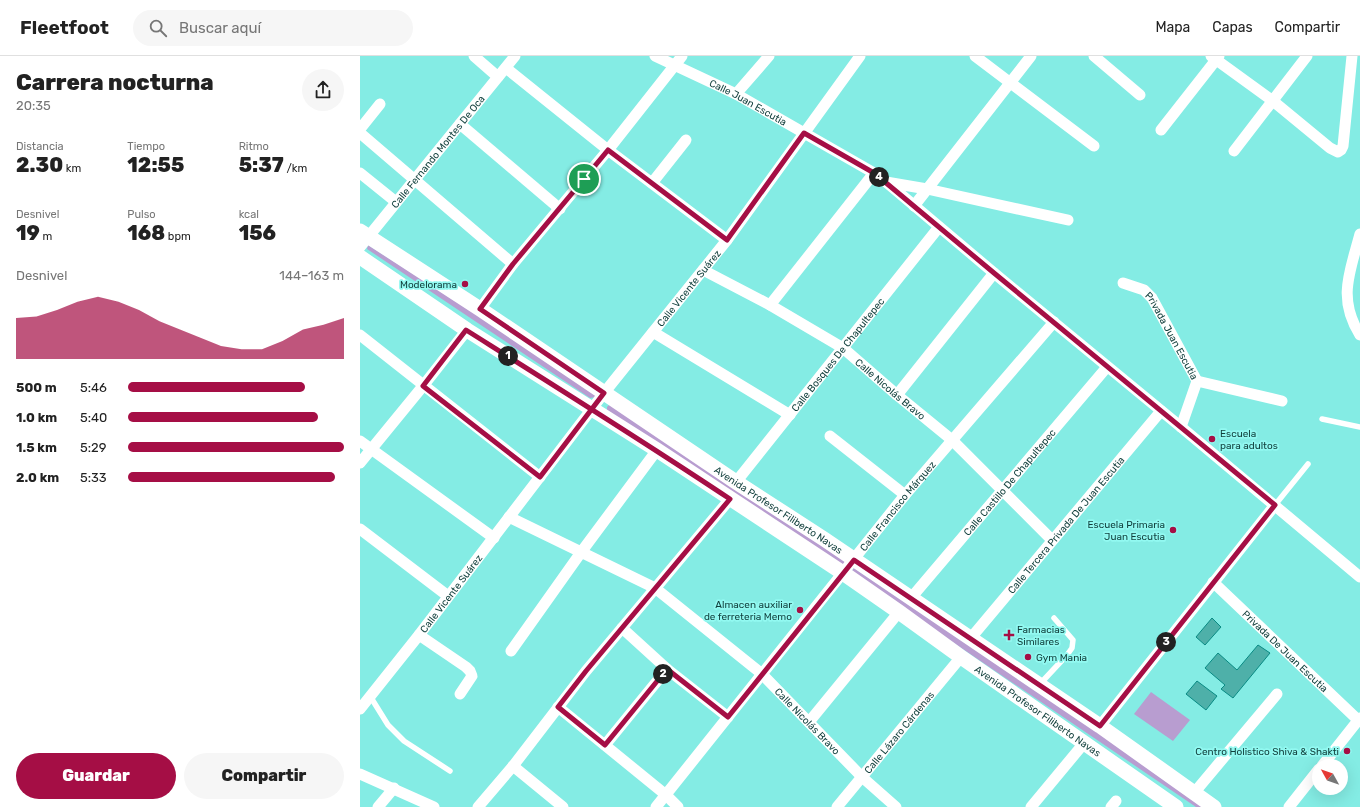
<!DOCTYPE html>
<html lang="es">
<meta charset="utf-8">
<style>
body{margin:0;font-family:Rubik,sans-serif;background:#f6f6f6;color:#222;height:100vh;display:flex;flex-direction:column;font-size:15px;white-space:nowrap}
*{box-sizing:border-box;margin:0}
p{font-size:13px;color:#767676}
.icon{flex:none;width:22px;height:22px;fill:none;stroke:currentColor;stroke-width:2;stroke-linecap:round;stroke-linejoin:round}
.map{position:relative;flex:1;overflow:hidden}
.side{display:flex;flex-direction:column;background:#fff;width:360px}
.side>*{flex:none}
.needle{width:26px;rotate:310deg}
.controls{position:absolute;left:952px;top:703px;display:grid;gap:8px}
.controls a{display:grid;place-items:center;width:36px;height:36px;border-radius:50%;background:#fff;box-shadow:0 4px 16px #0002;font-size:20px}
.pin{position:absolute;display:grid;place-items:center;width:34px;height:34px;color:#fff;margin:-17px;border:2px solid #fff;border-radius:50%;box-shadow:0 1px 4px #0007}
.km{position:absolute;width:20px;height:20px;margin:-10px;border-radius:50%;background:#222;color:#fff;font-size:11px;line-height:20px;text-align:center}
.round{display:grid;place-items:center;flex:none;width:42px;height:42px;border-radius:21px;background:#f6f6f6}
.overview{display:flex;align-items:center;justify-content:space-between;height:68px;padding:0 16px}
h1{font-size:22px;font-weight:800;line-height:30px}
.metrics{display:grid;grid-template-columns:repeat(3,1fr);gap:6px;height:68px;padding:4px 16px}
.metrics div{display:grid;align-content:center}
.metrics b{font-size:20px;font-weight:800}
.metrics small{font-size:11px;font-weight:400}
.metrics p{font-size:11px}
.chart{height:112px;padding:8px 16px}
.chart p{display:flex;justify-content:space-between}
.chart svg{width:100%;height:72px;margin-top:4px;fill:#a50e45;opacity:.7}
.primary-button{display:flex;gap:8px;margin-top:auto;padding:8px 16px}
.primary-button a{flex:1;height:46px;border-radius:24px;background:#a50e45;color:#fff;font-size:16px;font-weight:800;line-height:46px;text-align:center}
.primary-button a+a{background:#f6f6f6;color:#222}
ul{padding:0 16px;list-style:none;font-size:13px}
li{display:grid;grid-template-columns:64px 48px 1fr;align-items:center;height:30px}
li i{height:10px;border-radius:5px;background:#a50e45}
header{display:flex;align-items:center;gap:24px;box-sizing:border-box;height:56px;padding:0 20px;background:#fff;border-bottom:1px solid #e0e0e0}
header strong{font-size:19px}
nav{display:flex;gap:22px;margin-inline-start:auto;font-size:14px}
.search{width:280px;height:36px;background:#f6f6f6;display:flex;align-items:center;gap:10px;box-sizing:border-box;padding:0 14px;border-radius:22px;color:#767676;font-size:15px}
main{display:flex;flex:1;min-height:0}
.map>svg:first-child{display:block}
.green{fill:#b89dd0}
.building{fill:#4eb0a9;stroke:#098b84}
.lines{fill:none;stroke-linecap:round;stroke-linejoin:round}
.lane{stroke:#fff;stroke-width:5.5}
.street{stroke:#fff;stroke-width:11}
.secondary{stroke:#fff;stroke-width:15}
.route-casing{stroke:#fff;stroke-width:8}
.route{stroke:#a50e45;stroke-width:5}
.poi-dot{fill:#a50e45;stroke:#92f9f1;stroke-width:1.5}
.labels{text-anchor:middle;stroke-width:3.5;stroke-linejoin:round;paint-order:stroke}
.street-label{font-size:10px;fill:#103e3b;stroke:#92f9f1}
.poi-label{font-size:10px;fill:#103e3b;stroke:#92f9f1;text-anchor:end}
</style>
<header>
<strong>Fleetfoot</strong>
<div class="search"><svg class="icon" aria-label="search" viewBox="0 0 24 24"><circle cx="10" cy="10" r="6"/><path d="M15 15l6 6"/></svg>Buscar aquí</div>
<nav><a>Mapa</a><a>Capas</a><a>Compartir</a></nav>
</header>
<main>
<section class="side">
<div class="overview"><div><h1>Carrera nocturna</h1><p>20:35</p></div><a class="round"><svg class="icon" aria-label="share" viewBox="0 0 24 24"><path d="M12 15V3M7 8l5-5 5 5M5 13v7h14v-7"/></svg></a></div>
<div class="metrics">
<div><p>Distancia</p><b>2.30<small> km</small></b></div>
<div><p>Tiempo</p><b>12:55</b></div>
<div><p>Ritmo</p><b>5:37<small> /km</small></b></div>
</div>
<div class="metrics">
<div><p>Desnivel</p><b>19<small> m</small></b></div>
<div><p>Pulso</p><b>168<small> bpm</small></b></div>
<div><p>kcal</p><b>156</b></div>
</div>
<div class="chart"><p><span>Desnivel</span>144–163 m</p>
<svg viewBox="0 0 160 44" preserveAspectRatio="none"><path d="M0 44V19L10 18L20 14L30 9L40 6L50 9L60 14L70 21L80 26L90 31L100 36L110 38L120 38L130 33L140 26L150 23L160 19V44z"/></svg>
</div>
<ul>
<li><b>500 m</b>5:46<i style="width:82%"></i></li>
<li><b>1.0 km</b>5:40<i style="width:88%"></i></li>
<li><b>1.5 km</b>5:29<i style="width:100%"></i></li>
<li><b>2.0 km</b>5:33<i style="width:96%"></i></li>
</ul>
<div class="primary-button"><a>Guardar</a><a>Compartir</a></div>
</section>
<div class="map">
<svg width="1000" height="751" viewBox="0 0 1000 751">
<rect width="100%" height="100%" fill="#84ece4"/>
<path class="green" d="M8 189 238 336 236 341 230 342 7 193Z
M251 347 486 504 484 510 250 356 247 354V351Z
M494 512 851 751H836L495 520 492 515Z
M791 636 830 664 813 685 774 658Z"/>
<path class="building" d="M852 562 861 571 845 589 836 581Z
M898 589 910 597 873 642 861 633 865 629 845 612 858 597 877 614Z
M837 625 857 640 846 654 826 638Z"/>
<g class="lines">
<path class="lane" d="M962 363 1000 371
M915 449 948 408
M679 629 707 599 712 592 713 584 694 562
M10 640 28 669 44 685 90 715"/>
<g class="street">
<path d="M114 0 138 21"/>
<path id="s1" d="M295 0 376 38 514 117 525 125 634 217 821 371 1000 521"/>
<path d="M615 0 734 90"/>
<path d="M734 0 780 39"/>
<path d="M851 0 913 45 970 92 978 96 981 94 983 90 992 0"/>
<path d="M146 12 248 94 367 184"/>
<path d="M376 38 409 0"/>
<path d="M100 68 200 153"/>
<path d="M0 73 20 48"/>
<path d="M801 74 859 0"/>
<path d="M0 77 153 208"/>
<path d="M874 95 947 0"/>
<path d="M0 117 36 146"/>
<path d="M526 126 567 133 708 164"/>
<path d="M292 127 326 84"/>
<path d="M554 150 671 0"/>
<path d="M1000 178C990 216 977 242 1000 279"/>
<path id="s2" d="M0 191 155 0"/>
<path id="s3" d="M343 214 410 249 483 292 537 339 592 384 692 484"/>
<path id="s4" d="M763 227 784 234 792 242 837 325 821 371"/>
<path d="M410 249 514 117"/>
<path d="M120 253 153 208 248 94 322 0"/>
<path d="M293 276 430 359"/>
<path d="M0 279 180 421"/>
<path d="M837 325 922 345"/>
<path d="M537 339 634 217"/>
<path d="M470 380 545 439"/>
<path d="M0 385 134 482"/>
<path d="M0 407 63 330 107 274"/>
<path id="s5" d="M376 426 579 171"/>
<path id="s6" d="M149 461 295 532 402 618 502 721 536 751"/>
<path d="M0 473 88 540"/>
<path id="s7" d="M853 526 998 664"/>
<path id="s8" d="M551 542 747 311"/>
<path d="M262 572 307 613 368 661"/>
<path d="M59 579 106 611 110 615 112 620 100 638"/>
<path id="s9" d="M610 583 801 355"/>
<path d="M151 595 222 495 297 394"/>
<path d="M198 651 306 739 318 751"/>
<path id="s10" d="M0 653 59 579 244 337 367 184 500 0"/>
<path d="M449 666 539 556"/>
<path d="M740 670 915 449"/>
<path d="M245 689 307 613"/>
<path d="M153 710 203 751"/>
<path d="M962 710 1000 662"/>
<path d="M0 718 74 751"/>
<path d="M834 737 917 638"/>
<path d="M18 751 34 732"/>
<path d="M118 751 153 710 226 615 370 443"/>
<path id="s11" d="M296 751 545 439 694 266"/>
<path id="s12" d="M477 751 601 601"/>
<path d="M671 751 725 686"/>
<path d="M751 751 756 745"/>
<path d="M929 751 959 713"/>
</g>
<g class="secondary">
<path id="s13" d="M0 175 120 253 376 426 464 483 740 670 854 751"/>
<path id="s14" d="M0 201 107 274 297 394 483 517 539 556 601 601 816 751"/>
</g>
</g>
<g class="lines">
<defs>
<path id="route" d="M224 123 153 208 120 253 244 337 180 421 63 330 106 274C195 330 283 385 370 443L226 615 198 651 245 689 307 613 368 661 494 504 740 670 915 449 634 217 525 126 514 117 444 77 367 184 248 94 224 123"/>
</defs>
<use href="#route" class="route-casing"/>
<use href="#route" class="route"/>
</g>
<g class="poi-dot">
<circle cx="105" cy="228" r="4"/>
<circle cx="852" cy="383" r="4"/>
<circle cx="813" cy="474" r="4"/>
<circle cx="440" cy="554" r="4"/>
<path d="M647 573h4v4h4v4h-4v4h-4v-4h-4v-4h4z"/>
<circle cx="668" cy="601" r="4"/>
<circle cx="987" cy="695" r="4"/>
</g>
<g class="labels">
<g class="street-label">
<text dy="4" stroke="none"><textPath href="#s1" startOffset="104">Calle Juan Escutia</textPath></text>
<text dy="4" stroke="none"><textPath href="#s2" startOffset="123">Calle Fernando Montes De Oca</textPath></text>
<text dy="4" stroke="none"><textPath href="#s10" startOffset="534">Calle Vicente Suárez</textPath></text>
<text dy="4" stroke="none"><textPath href="#s4" startOffset="76">Privada Juan Escutia</textPath></text>
<text dy="4" stroke="none"><textPath href="#s5" startOffset="163">Calle Bosques De Chapultepec</textPath></text>
<text dy="4" stroke="none"><textPath href="#s3" startOffset="223">Calle Nicolás Bravo</textPath></text>
<text dy="4" stroke="none"><textPath href="#s8" startOffset="152">Calle Castillo De Chapultepec</textPath></text>
<text dy="4" stroke="none"><textPath href="#s11" startOffset="386">Calle Francisco Márquez</textPath></text>
<text dy="4" stroke="none"><textPath href="#s13" startOffset="503">Avenida Profesor Filiberto Navas</textPath></text>
<text dy="4" stroke="none"><textPath href="#s9" startOffset="149">Calle Tercera Privada De Juan Escutia</textPath></text>
<text dy="4" stroke="none"><textPath href="#s10" startOffset="147">Calle Vicente Suárez</textPath></text>
<text dy="4" stroke="none"><textPath href="#s7" startOffset="100">Privada De Juan Escutia</textPath></text>
<text dy="4" stroke="none"><textPath href="#s14" startOffset="816">Avenida Profesor Filiberto Navas</textPath></text>
<text dy="4" stroke="none"><textPath href="#s6" startOffset="365">Calle Nicolás Bravo</textPath></text>
<text dy="4" stroke="none"><textPath href="#s12" startOffset="97">Calle Lázaro Cárdenas</textPath></text>
</g>
<g class="poi-label">
<text x="97" y="232">Modelorama</text>
<text x="860" y="381" text-anchor="start">Escuela<tspan x="860" dy="12">para adultos</tspan></text>
<text x="805" y="472">Escuela Primaria<tspan x="805" dy="12">Juan Escutia</tspan></text>
<text x="432" y="552">Almacen auxiliar<tspan x="432" dy="12">de ferreteria Memo</tspan></text>
<text x="657" y="577" text-anchor="start">Farmacias<tspan x="657" dy="12">Similares</tspan></text>
<text x="676" y="605" text-anchor="start">Gym Mania</text>
<text x="979" y="699">Centro Holistico Shiva &amp; Shakti</text>
</g>
</g>
</svg>
<div class="controls">
<a><svg class="needle" viewBox="-14 -14 28 28"><path d="M0-13l5 13h-10z" fill="#e53935"/><path d="M0 13l5-13h-10z" fill="#767676"/></svg></a>
</div>
<div class="pin" style="left:224px;top:123px;background:#1e9e55"><svg class="icon" aria-label="arrive" viewBox="0 0 24 24"><path d="M6 21V4h12l-3 4 3 4H6"/></svg></div>
<b class="km" style="left:148px;top:300px">1</b>
<b class="km" style="left:303px;top:618px">2</b>
<b class="km" style="left:806px;top:586px">3</b>
<b class="km" style="left:519px;top:121px">4</b>
</div>
</main>
